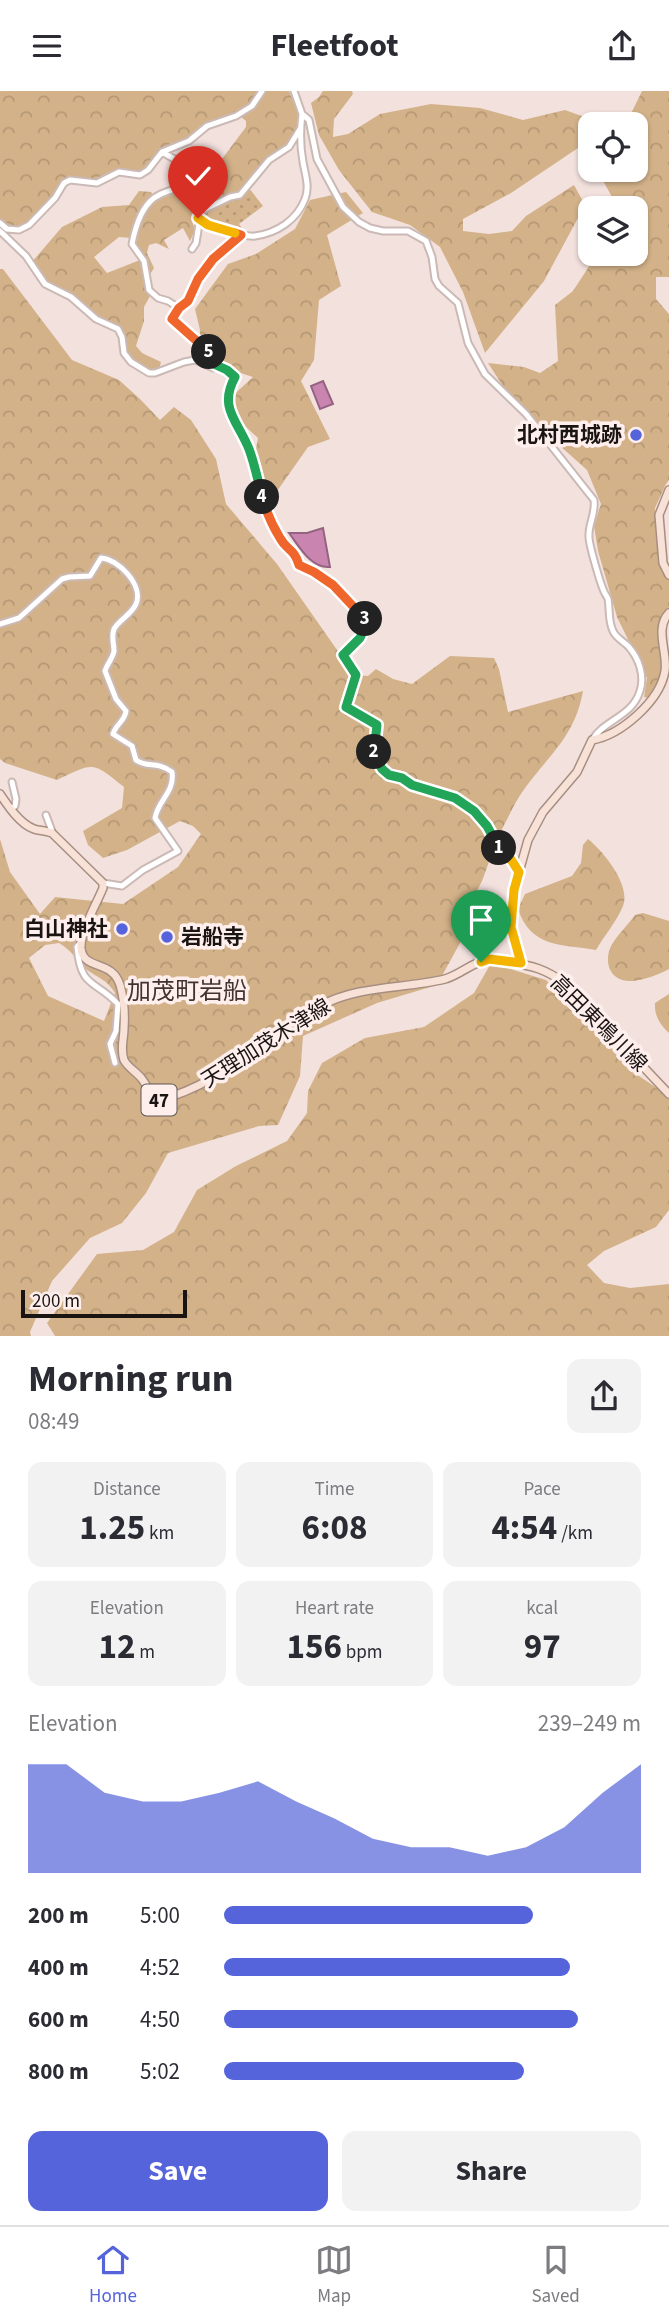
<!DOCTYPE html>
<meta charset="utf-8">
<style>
body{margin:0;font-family:"Source Sans 3","Noto Sans JP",sans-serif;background:#f2f2f3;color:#2b2b33;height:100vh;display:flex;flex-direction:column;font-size:26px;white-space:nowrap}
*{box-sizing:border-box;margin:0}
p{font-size:23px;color:#7c7c81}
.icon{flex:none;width:38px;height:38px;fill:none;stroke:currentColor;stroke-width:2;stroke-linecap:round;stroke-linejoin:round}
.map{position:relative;height:1245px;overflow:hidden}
.sheet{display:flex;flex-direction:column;background:#fff;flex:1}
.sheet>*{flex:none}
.tools{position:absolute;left:578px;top:21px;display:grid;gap:14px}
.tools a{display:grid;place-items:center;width:70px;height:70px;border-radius:14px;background:#fff;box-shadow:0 2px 5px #0004;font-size:35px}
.scale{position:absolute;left:21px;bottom:18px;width:166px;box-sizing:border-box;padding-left:7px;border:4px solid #1a1413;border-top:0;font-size:19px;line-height:24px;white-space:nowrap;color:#1a1413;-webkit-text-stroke:5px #feefed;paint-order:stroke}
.pin{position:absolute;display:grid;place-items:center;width:60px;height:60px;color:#fff;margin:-72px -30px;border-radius:50% 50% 50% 0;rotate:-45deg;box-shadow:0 0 7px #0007}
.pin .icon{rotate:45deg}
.km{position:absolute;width:35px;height:35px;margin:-18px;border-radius:50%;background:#222;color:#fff;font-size:19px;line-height:35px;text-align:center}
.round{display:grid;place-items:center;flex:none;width:74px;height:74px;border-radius:14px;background:#f2f2f3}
.summary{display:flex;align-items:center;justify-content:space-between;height:119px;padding:0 28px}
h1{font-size:38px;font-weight:700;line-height:52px}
.figures{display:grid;grid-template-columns:repeat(3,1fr);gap:10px;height:119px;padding:7px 28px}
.figures div{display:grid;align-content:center;border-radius:14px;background:#f2f2f3;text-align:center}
.figures b{font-size:35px;font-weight:700}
.figures small{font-size:19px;font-weight:400}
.figures p{font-size:19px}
.chart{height:196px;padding:14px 28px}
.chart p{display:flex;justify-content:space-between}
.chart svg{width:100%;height:126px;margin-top:7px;fill:#5664db;opacity:.7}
.action{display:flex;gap:14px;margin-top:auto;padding:14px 28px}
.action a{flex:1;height:80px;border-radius:14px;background:#5664db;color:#fff;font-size:28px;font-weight:700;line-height:80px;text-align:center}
.action a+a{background:#f2f2f3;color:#2b2b33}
ul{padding:0 28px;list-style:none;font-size:23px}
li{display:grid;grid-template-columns:112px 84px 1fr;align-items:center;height:52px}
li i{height:18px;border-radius:9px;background:#5664db}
header{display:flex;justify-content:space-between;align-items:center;height:91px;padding:0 28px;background:#fff;font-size:32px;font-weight:700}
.menu{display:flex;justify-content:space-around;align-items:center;height:98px;border-top:2px solid #e1e1e2;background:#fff;font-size:19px;color:#7c7c81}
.menu a{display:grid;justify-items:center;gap:4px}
.menu .selected{color:#5664db}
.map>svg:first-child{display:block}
.grass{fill:url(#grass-dots)}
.forest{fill:url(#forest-crowns);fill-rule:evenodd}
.water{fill:#c985b0;stroke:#946381;stroke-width:2}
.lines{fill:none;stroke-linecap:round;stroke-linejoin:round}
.minor-casing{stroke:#cbb9b6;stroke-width:9}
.major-casing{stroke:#a78e81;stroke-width:10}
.minor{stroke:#fff;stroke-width:5}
.major{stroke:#f8e2d7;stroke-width:7}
.split-1-casing{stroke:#fff;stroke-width:14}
.split-2-casing{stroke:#fff;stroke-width:14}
.split-3-casing{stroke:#fff;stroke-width:14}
.split-4-casing{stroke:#fff;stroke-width:14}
.split-5-casing{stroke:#fff;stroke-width:14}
.split-6-casing{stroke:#fff;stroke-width:14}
.split-7-casing{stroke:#fff;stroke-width:14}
.split-1{stroke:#f5b400;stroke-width:9}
.split-2{stroke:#22a559;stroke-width:9}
.split-3{stroke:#22a559;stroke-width:9}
.split-4{stroke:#f0652b;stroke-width:9}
.split-5{stroke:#22a559;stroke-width:9}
.split-6{stroke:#f0652b;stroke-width:9}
.split-7{stroke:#f5b400;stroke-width:9}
.poi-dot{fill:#5664db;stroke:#feefed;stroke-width:2.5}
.labels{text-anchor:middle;stroke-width:7;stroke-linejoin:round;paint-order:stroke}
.shield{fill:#feefed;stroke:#5e5654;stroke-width:2}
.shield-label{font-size:19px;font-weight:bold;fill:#1a1413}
.poi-label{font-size:21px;font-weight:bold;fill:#1a1413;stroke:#feefed;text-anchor:end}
.street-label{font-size:21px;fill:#1a1413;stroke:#feefed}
.quarter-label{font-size:24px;fill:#413331;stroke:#feefed}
</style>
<header><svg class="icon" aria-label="menu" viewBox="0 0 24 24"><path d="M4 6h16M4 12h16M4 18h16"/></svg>Fleetfoot<svg class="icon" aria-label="share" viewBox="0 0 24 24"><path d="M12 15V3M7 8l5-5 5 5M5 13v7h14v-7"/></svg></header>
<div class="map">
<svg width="669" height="1245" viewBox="0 0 669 1245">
<defs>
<pattern id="grass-dots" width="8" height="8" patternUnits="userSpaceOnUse" patternTransform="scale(1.75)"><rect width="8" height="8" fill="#d3b289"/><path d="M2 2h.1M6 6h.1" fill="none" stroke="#b59875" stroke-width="1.8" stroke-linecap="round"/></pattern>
<pattern id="forest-crowns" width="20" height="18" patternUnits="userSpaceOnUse" patternTransform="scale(1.75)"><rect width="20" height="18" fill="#d3b289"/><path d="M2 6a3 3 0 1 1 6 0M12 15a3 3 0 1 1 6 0" fill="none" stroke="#b59875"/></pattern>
</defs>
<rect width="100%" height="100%" fill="#f3e1de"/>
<path class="grass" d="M249 97 263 115 239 133 247 144C238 144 238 141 230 138 220 134 210 134 201 127L200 122 228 108 239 106Z"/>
<path class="forest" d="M0 0H259L252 11 235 22 205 33 186 49 157 62 141 81 135 82 123 78 114 79 93 89H63C48 108 37 134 11 137L0 130Z
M264 0H289L299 24 297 37 290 50 264 71 240 101 227 104 200 116 191 127 195 139 190 150 183 137 164 149 169 158 156 152 149 154 147 162 154 177 149 185 135 153 137 137 146 118 157 108 174 103 185 87 219 72 246 36V30L240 25Z
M323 0H352L353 3 334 28 333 46 348 43 380 23 431 13 480 17 523 29 565 19 590 28 581 55 511 102 463 128V140L489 143 512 140 526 125 574 94 585 114 544 190 485 262 463 201 440 156 410 134 372 121 339 79 319 44 311 12 319 6Z
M642 0H669V186H656V208L669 223V389L666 393 655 417 660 470 669 488V518C650 537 664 553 662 576 661 588 655 597 648 607L644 606 647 587 617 526 598 460 594 435 601 413 587 379 540 337 508 303 488 272 524 276 540 282 558 270 555 214 573 200 597 163H635V117H618L601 86 604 79H635V33H626Z
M139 100 151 101 153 104C140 115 134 131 131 147L119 146 94 166 107 182 140 169 150 205 144 216V230L136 255 142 262 161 271 159 279 152 281C128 271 126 260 120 237L97 226 74 205 44 188 32 171 62 136 102 116 129 114Z
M346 101 363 122 327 144 341 195 319 209 314 269 301 290 330 348 308 356 275 403 272 421 259 399 255 363 258 347 234 325 228 309 253 286 231 279 200 262V239L195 218 228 173 256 163 295 138 310 109Z
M0 178H3L72 269 119 289 140 308 160 329 174 316 191 329 216 368 226 413 277 473 351 579 352 584 343 616 347 622 374 635 375 645 371 660 382 683 423 700 454 709 477 729 494 757 482 790 469 816 460 852 437 894 377 912 303 945 300 985 278 1034 259 1035 168 1062 146 1102 122 1132 90 1147 52 1190 30 1241 31 1245H0V748L10 781 40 823 55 806 123 813 178 776 201 743 193 735 180 730 127 759 103 767 88 754 83 740 122 717 124 696C92 670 94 671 57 689L5 672 0 668ZM59 852C71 859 75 867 84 876 96 887 106 887 115 902L104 930 48 905 29 867 45 854Z
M450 565 494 567 499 578 508 621 583 600C575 645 550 663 525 697 514 712 507 730 498 745L494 746 481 726 457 704 451 701 424 695 386 679 377 659 380 645 378 633 374 628 348 615 358 584 368 585 376 578 393 588 412 593Z
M588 748C604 761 631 794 623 815 617 830 604 845 596 859 561 853 531 857 518 818L525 803 572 785 581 772 583 754Z
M643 822 669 830V878C660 883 642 890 631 890 611 891 603 873 611 855 617 844 628 834 635 824Z
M491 872 546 889 639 985 669 1005V1119L656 1136 604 1160 587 1174 604 1192 630 1197 669 1193V1245H55L47 1232 97 1163 143 1159 174 1141 197 1099 236 1075 287 1050 307 1022 308 1000 322 972 365 947 424 936 474 902Z
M669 903V942C660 934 654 924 655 912Z"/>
<path class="water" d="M323 290 333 313 320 318 311 295Z
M323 437 330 476C311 478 299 455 289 442H307Z"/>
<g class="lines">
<defs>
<path id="minor" d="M294 0 302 23 309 29 317 68 343 116 359 131 370 137 383 140H408L426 150 432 166 435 188 439 195 458 212 468 252 485 283 526 323 594 409C596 423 588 433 589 446 589 454 600 491 603 498 604 502 607 505 608 508 610 519 608 530 613 540 616 547 623 550 628 555 639 567 645 585 640 600 632 626 605 628 592 649
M162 61 176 69 186 85C173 105 169 96 154 107 141 117 135 137 132 153L144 170 149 199 158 207 168 210 179 217
M198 127 208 134 241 144
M0 132 7 138 19 139 29 134 55 107 64 92 70 89 97 92 119 81 140 84 148 79 162 61 189 50 207 35 236 25 252 15 262 0
M0 140 26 165 45 193 71 206 96 228 118 238 122 246 124 262 131 271 149 282H155L184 271 195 269 213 277 216 274 227 279 235 286 230 295 227 310 235 334 249 358 267 422 285 455 295 462 299 474 333 494 367 531 360 547 343 564 356 585 346 616 377 634 378 642 374 661 382 679 412 694 444 702 464 712 480 726 487 735 497 755 510 767 519 780
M192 158 196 152 201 120 230 106 240 104 269 69 289 56 300 38
M216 274C211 254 185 243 172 228 176 218 184 216 189 208 201 186 215 156 240 145 244 143 250 146 255 145 277 142 297 129 305 108 310 96 305 83 303 71 300 55 300 39 302 23
M0 533 19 527 62 488 69 486 90 485 101 467C118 468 144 494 136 513 132 523 119 529 114 538 111 546 114 552 114 560 113 567 107 573 105 580L116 608 126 620C125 630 116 633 113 643L132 655 136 669C149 678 155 669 172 681 175 701 158 709 155 727L178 760 143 779 122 795 103 792
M10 718 15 715 16 708 12 691
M46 724 53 743
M80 852 77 856C81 898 94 888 118 913L116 940 110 953 115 972"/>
<path id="major" d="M669 399 659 424 663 472 669 484
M0 703C8 715 20 733 34 738 40 740 45 739 52 742L103 792V797C97 812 80 841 81 857 83 880 112 868 120 894 124 908 125 923 124 937 124 948 120 958 124 969 128 977 137 981 142 988 148 996 150 1004 158 1009 221 995 265 944 320 915 358 894 404 898 445 888 460 884 474 870 489 868 496 868 504 871 510 872 532 874 547 879 564 892L669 1003
M521 872 511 836 514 799 528 749 543 721 577 681 592 649C621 644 660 610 665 580 668 561 654 538 669 522"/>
</defs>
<use href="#minor" class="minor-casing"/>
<use href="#major" class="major-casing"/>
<use href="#minor" class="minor"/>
<use href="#major" class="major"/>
</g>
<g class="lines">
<defs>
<path id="split-1" d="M481 871 489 868 521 872 511 836 514 799 519 781 510 767 499 757"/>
<path id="split-2" d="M374 661 382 678 389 684 402 687 412 694 455 707 474 720 487 735 499 757"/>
<path id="split-3" d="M365 528 367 531 360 547 343 564 356 584 346 616 377 634 374 661"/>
<path id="split-4" d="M262 406C266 420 272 434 280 447 287 460 294 457 299 474L314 481 333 494 365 528"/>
<path id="split-5" d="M209 261 216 274 227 279 235 286C218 317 238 330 249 358 255 374 258 390 262 406"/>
<path id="split-6" d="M209 261 172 228 179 217 188 210 198 188 213 168 241 144 235 142"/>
<path id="split-7" d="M198 127 208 134 235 142"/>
</defs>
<use href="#split-1" class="split-1-casing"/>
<use href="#split-2" class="split-2-casing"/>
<use href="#split-3" class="split-3-casing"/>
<use href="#split-4" class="split-4-casing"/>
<use href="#split-5" class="split-5-casing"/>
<use href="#split-6" class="split-6-casing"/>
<use href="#split-7" class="split-7-casing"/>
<use href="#split-1" class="split-1"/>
<use href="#split-2" class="split-2"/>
<use href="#split-3" class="split-3"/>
<use href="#split-4" class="split-4"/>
<use href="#split-5" class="split-5"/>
<use href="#split-6" class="split-6"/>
<use href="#split-7" class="split-7"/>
</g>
<g class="poi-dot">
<circle cx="636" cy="344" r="7"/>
<circle cx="122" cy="838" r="7"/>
<circle cx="167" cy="846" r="7"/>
</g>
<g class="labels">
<rect class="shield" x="141.5" y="993.5" width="35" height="31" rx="5"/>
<g class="shield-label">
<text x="159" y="1016">47</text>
</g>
<g class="poi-label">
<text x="622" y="351">北村西城跡</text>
<text x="108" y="845">白山神社</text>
<text x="181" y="853" text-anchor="start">岩船寺</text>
</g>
<g class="street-label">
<text transform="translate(599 932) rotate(45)" y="7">高田東鳴川線</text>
<text transform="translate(266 952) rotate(-32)" y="7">天理加茂木津線</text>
</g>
<g class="quarter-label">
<text x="187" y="908">加茂町岩船</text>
</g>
</g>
</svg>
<div class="tools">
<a><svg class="icon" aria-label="locate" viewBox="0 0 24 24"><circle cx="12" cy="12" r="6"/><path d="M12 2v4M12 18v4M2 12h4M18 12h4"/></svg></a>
<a><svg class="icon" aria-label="layers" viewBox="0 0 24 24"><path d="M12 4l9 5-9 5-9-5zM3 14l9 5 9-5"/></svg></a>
</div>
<div class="scale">200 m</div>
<div class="pin" style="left:481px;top:871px;background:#1e9e55"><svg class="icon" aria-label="arrive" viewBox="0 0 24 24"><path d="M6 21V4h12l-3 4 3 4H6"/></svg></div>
<div class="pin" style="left:198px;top:127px;background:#d93025"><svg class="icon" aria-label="check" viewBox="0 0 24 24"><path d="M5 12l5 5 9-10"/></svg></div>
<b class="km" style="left:499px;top:757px">1</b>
<b class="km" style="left:374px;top:661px">2</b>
<b class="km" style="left:365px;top:528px">3</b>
<b class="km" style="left:262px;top:406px">4</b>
<b class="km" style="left:209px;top:261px">5</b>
</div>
<section class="sheet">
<div class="summary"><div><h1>Morning run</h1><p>08:49</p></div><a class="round"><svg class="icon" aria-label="share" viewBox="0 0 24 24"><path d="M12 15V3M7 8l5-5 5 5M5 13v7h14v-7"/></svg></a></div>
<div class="figures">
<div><p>Distance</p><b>1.25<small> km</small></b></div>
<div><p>Time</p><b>6:08</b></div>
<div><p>Pace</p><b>4:54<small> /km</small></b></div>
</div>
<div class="figures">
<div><p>Elevation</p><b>12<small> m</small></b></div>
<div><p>Heart rate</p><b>156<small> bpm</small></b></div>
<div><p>kcal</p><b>97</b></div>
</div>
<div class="chart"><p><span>Elevation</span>239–249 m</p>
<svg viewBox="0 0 160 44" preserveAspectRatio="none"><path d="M0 44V6L10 6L20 16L30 19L40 19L50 16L60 12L70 19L80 25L90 32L100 35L110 35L120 38L130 35L140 28L150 16L160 6V44z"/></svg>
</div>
<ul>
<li><b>200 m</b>5:00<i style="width:74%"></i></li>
<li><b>400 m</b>4:52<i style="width:83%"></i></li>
<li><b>600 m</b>4:50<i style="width:85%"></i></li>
<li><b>800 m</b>5:02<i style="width:72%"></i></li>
</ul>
<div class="action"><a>Save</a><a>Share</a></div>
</section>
<nav class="menu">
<a class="selected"><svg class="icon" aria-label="home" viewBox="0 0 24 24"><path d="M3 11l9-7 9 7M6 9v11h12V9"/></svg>Home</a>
<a><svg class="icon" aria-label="map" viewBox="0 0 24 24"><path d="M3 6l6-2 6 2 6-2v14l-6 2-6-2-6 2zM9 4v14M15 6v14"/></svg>Map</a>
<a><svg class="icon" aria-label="saved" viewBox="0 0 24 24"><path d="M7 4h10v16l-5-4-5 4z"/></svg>Saved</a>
</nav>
